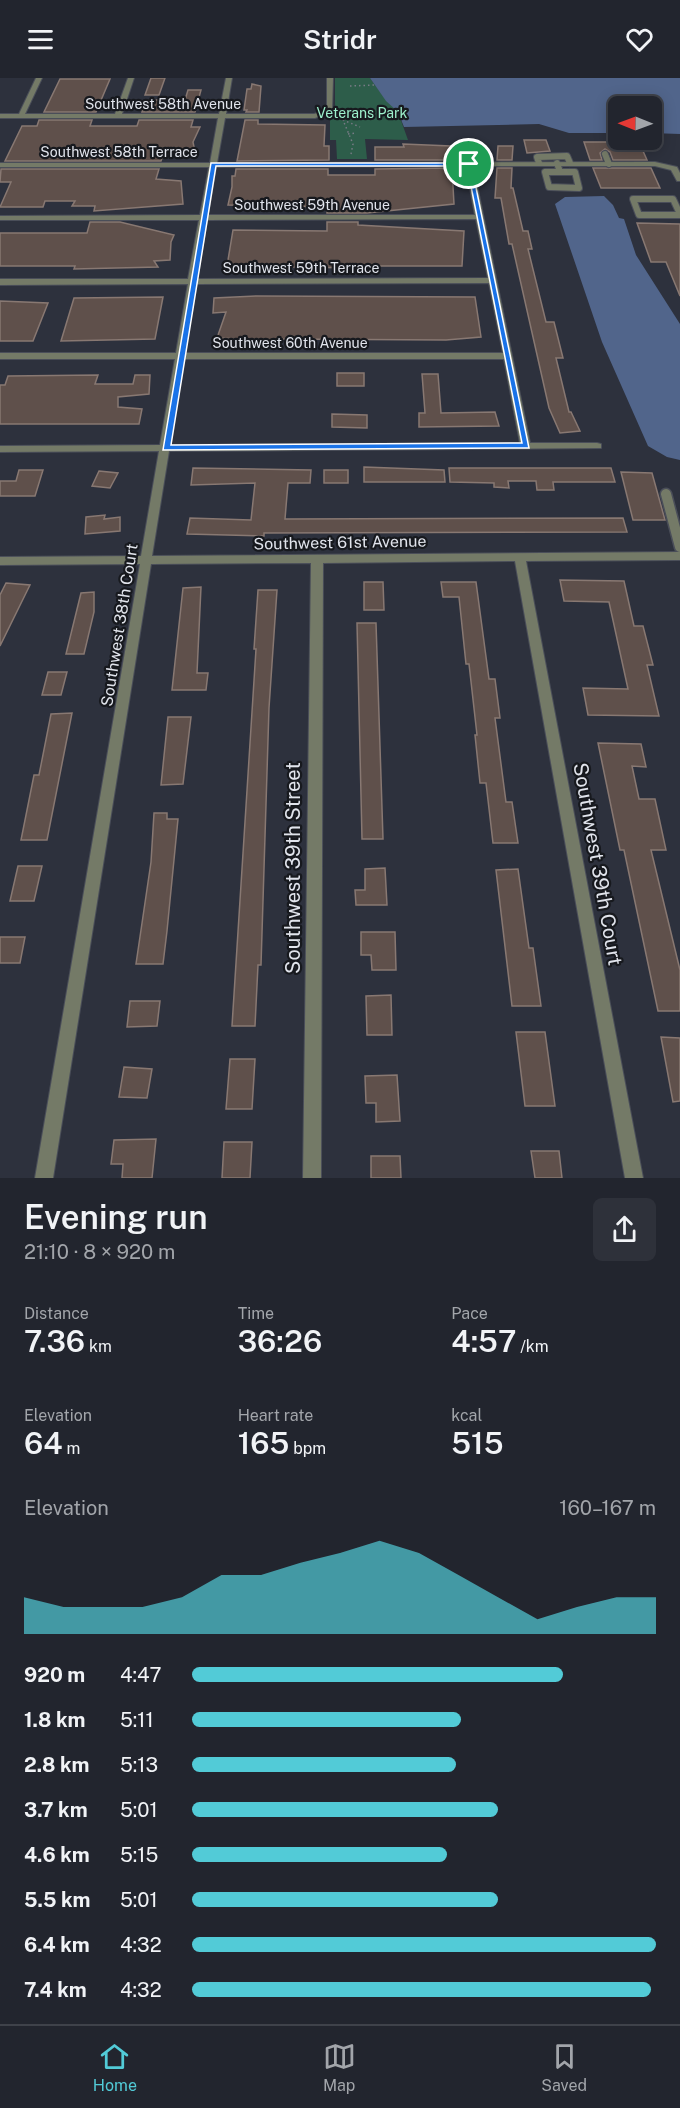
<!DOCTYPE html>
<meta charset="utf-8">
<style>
body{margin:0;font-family:"Public Sans",sans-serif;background:#2e313a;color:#f1f3f6;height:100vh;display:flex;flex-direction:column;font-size:22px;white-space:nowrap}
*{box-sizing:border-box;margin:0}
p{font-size:20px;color:#a2a5aa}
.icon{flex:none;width:33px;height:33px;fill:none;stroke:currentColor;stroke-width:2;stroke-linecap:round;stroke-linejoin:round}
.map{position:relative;height:1100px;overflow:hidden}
.drawer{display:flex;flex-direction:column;background:#22252e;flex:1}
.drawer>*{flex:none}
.needle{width:39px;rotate:271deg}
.buttons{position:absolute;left:608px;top:18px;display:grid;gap:12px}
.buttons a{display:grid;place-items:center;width:54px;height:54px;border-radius:9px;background:#22252e;box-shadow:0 3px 15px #0003,0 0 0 2px #3f424a;font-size:30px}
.pin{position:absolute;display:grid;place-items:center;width:51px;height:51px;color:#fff;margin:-26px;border:3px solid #fff;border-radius:50%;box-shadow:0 2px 6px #0007}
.round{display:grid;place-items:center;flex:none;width:63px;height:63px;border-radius:9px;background:#2e313a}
.overview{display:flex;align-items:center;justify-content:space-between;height:102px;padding:0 24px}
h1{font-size:33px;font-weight:600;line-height:45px}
.metrics{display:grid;grid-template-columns:repeat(3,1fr);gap:9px;height:102px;padding:6px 24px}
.metrics div{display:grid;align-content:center}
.metrics b{font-size:30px;font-weight:600}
.metrics small{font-size:16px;font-weight:400}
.metrics p{font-size:16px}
.chart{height:168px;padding:12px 24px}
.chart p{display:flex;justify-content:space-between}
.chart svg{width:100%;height:108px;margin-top:6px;fill:#52cbd7;opacity:.7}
ul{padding:0 24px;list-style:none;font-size:20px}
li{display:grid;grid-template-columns:96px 72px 1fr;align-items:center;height:45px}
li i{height:15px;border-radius:8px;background:#52cbd7}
header{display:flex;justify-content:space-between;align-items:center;height:78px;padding:0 24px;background:#22252e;font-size:27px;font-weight:600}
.tab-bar{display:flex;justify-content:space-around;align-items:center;height:84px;border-top:2px solid #3f424a;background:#22252e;font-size:16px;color:#a2a5aa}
.tab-bar a{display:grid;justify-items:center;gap:3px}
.tab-bar .selected{color:#52cbd7}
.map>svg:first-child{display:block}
.green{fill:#2d5d4a}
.water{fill:#51658b}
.building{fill:#5f504b;stroke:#887872;stroke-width:1.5}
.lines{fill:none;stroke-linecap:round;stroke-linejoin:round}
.service-far1-casing{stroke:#4a4e59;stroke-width:8}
.service-casing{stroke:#4a4e59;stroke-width:13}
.minor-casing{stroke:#4a4e59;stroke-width:2}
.path{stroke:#787b86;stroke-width:1.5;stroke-dasharray:1.5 3;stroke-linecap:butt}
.service-far1{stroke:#747a67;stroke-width:6}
.service{stroke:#747a67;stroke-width:10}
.minor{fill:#747a67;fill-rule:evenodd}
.route{fill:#1a73e8;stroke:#fff;stroke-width:1.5;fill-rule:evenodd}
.labels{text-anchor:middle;stroke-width:4.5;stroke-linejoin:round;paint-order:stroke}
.far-street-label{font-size:14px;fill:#e1e4ec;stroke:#17191e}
.far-park-label{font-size:14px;fill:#9df0cc;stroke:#17191e}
.street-label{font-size:16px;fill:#e1e4ec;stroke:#17191e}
.near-street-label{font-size:20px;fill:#e1e4ec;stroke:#17191e}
</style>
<header><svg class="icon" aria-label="menu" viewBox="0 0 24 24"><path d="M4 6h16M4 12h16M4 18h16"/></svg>Stridr<svg class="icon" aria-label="heart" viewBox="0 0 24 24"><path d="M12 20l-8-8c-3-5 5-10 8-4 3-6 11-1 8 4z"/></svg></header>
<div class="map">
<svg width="680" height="1100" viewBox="0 0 680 1100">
<rect width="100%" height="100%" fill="#2d313d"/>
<path class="green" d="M335 0H370L386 22 398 34 408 62 365 61 367 81H337L336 62H330V39L335 36Z"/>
<path class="water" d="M370 0H680V56L651 55V28H618V55H569L539 46 404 49 398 34 386 23Z
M604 118 613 127 619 140 624 141 636 177 680 246V382L667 379 648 368 602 264 555 126 565 119Z"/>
<path class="building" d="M151 0H165L159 17H145Z
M60 1H110L96 34H44Z
M252 6 261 8 259 34H246L247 32H244L247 11H251Z
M188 12H201L195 34H142L146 22H185Z
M39 42H92L90 48H137L139 42H193L191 49H200L193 64 195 74 163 77 161 83H5L22 48H37Z
M245 42H258V46L325 47 324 68H329V82L237 83Z
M524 62H546L550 73 527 75Z
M584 64H639L647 82H613L610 74 605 71 600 75 602 82H590Z
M403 66 451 68 452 82H375V69H404Z
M498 68H513L512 82H497Z
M452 90 454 126 367 135H327V129L228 127 232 109V98H235L236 91H328V97H375V91Z
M497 90H512L511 110H513L523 153H528L532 171H528L546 244H554L563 280H556L569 334H571L580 353 560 355 549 330 512 166H509L501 120H495Z
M593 90H651L660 110H601Z
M1 91H159L156 101 181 103 183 126 94 133 95 128H72L75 123H45L43 129H0L11 104H0Z
M90 144H120L174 157 171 164 170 182 154 183 158 189 74 191 75 188H0V155H87Z
M327 144H358V147L464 153 462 188H358V190L227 188 233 152 327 153Z
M637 145 680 146V218L666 184H651Z
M256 218 475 219 481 259 446 262 281 261V263L217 260 226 234 213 235 214 220Z
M163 219 155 261 61 263 74 220Z
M0 223 48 225 33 263H0Z
M337 295H364V308H337Z
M422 296H438L441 335 495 334 499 348 419 349V335H425Z
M98 297 95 306H133L135 297H150L149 316 118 319V329L142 331 139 346H0V307H5L8 298Z
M332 336 367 337V350L332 349Z
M364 389 444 392 445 404H364Z
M193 390 311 392 310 405H288L285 441 623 440 627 454 264 455V458L187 456 190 440 251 442 255 405 191 407Z
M449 390H611L615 404H553L554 412H537L536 403H508L509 410 494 409V405L450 404Z
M19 392H43L35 418H0V403H16Z
M324 392H348V405H324Z
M99 393 118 395 110 410 92 408Z
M621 394 652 395 665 442H633Z
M105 437 104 441 120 439V453L85 456 86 439Z
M560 502 624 503 634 548H643L653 587H647L659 638 588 637 583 610 628 611 609 524 564 523Z
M364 504H383L384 532H364Z
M441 504H476L489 601H495L500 640H495L506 724H512L518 765H493L486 705H480L475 657H477L469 586H466L459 519H443Z
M6 505 30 507 0 568V517Z
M201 509 197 595H208L206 612H172L183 510Z
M258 512H277L269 630 261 887H258L255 948H232L256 571H254Z
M94 514V534L84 576H66L81 515Z
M357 545H376L383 761H362Z
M48 594H67L61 617H42Z
M72 635 47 762H21L34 697H39L51 636Z
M168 639H191L183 706 161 707Z
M598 665 641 666 646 689 632 688 639 721H655L666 772H651L680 892V933H658L624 772H620Z
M154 735H167V741H178L167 853 163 886H136L151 784Z
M18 788H42L34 823H10Z
M385 790 387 827H356L355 812H365V791Z
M518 791 529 870H533L541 928H512L496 792Z
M361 854H395L396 892H372L371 877H361Z
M0 859H25L20 885H0Z
M391 917 392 957H367L366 918Z
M130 923H160L157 948 127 949Z
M516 954H545L555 1028H525Z
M661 959 680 960V1023L673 1024Z
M230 981H255L252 1031H226Z
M124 989 152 991 147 1020 119 1019Z
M397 997 400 1043 376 1044V1025H366L365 998Z
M156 1061 152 1100H122L123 1086H111L114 1062Z
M224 1064H252L250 1100H222Z
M531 1073H559L562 1100H535Z
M371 1078H400L401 1100H371Z"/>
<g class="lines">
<defs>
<path id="service-far1" d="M605 76 609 86
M539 85 537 79 567 78 570 85
M557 85 560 94
M545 94H575L579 110 549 109Z
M680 136 673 121H633L639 137H680"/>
<path id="service" d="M666 416 680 469"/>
<path id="minor" d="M36 0H42L25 36H115L128 0H134L122 36H219L226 0H232L226 36H314L327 32V0H333L332 34 315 40H225L217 85 655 84 677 89 680 95V103H677L671 92 655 88H473L530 365H597L601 366V370L169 373 152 478 680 474V482L526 483 643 1100H625L515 483 323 485 321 1100H303L311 485 151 486 53 1100H35L140 486 0 487V479L141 478 159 373 0 374V368L160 367 175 281H0V275H176L188 206 0 207V201H188L199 142H0V138L200 137 209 89H0V85H210L218 40H0V36H19ZM466 88 475 137H208L216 89ZM476 141 488 200 197 201 207 142ZM489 205 503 275H185L196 206ZM184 281H504L520 365 170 367Z"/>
</defs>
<use href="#service-far1" class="service-far1-casing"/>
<use href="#service" class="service-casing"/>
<use href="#minor" class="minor-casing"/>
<path class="path" d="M350 8 375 7
M343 32H359
M348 56 356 55
M351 76 353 66 343 42 360 49"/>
<use href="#service-far1" class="service-far1"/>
<use href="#service" class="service"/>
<use href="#minor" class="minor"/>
</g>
<path class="route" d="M211 85H471L529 370 163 372ZM216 88H467L522 365 171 367Z"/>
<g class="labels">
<g class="far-street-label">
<text x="163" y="31">Southwest 58th Avenue</text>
<text x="119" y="79">Southwest 58th Terrace</text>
<text x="312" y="132">Southwest 59th Avenue</text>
<text x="301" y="195">Southwest 59th Terrace</text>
<text x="290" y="270">Southwest 60th Avenue</text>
</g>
<g class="far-park-label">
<text x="362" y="40">Veterans Park</text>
</g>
<g class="street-label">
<text transform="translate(340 464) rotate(-1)" y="6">Southwest 61st Avenue</text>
<text transform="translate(119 547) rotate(-81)" y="6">Southwest 38th Court</text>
</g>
<g class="near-street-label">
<text transform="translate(598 786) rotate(80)" y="7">Southwest 39th Court</text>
<text transform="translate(293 790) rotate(-90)" y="7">Southwest 39th Street</text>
</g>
</g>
</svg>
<div class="buttons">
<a><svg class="needle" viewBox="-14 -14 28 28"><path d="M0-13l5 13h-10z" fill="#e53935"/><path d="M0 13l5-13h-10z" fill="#a2a5aa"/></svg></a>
</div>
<div class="pin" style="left:469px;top:86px;background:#1e9e55"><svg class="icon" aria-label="arrive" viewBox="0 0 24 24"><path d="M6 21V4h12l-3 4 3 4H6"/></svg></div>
</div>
<section class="drawer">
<div class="overview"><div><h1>Evening run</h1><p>21:10 · 8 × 920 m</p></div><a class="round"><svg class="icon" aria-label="share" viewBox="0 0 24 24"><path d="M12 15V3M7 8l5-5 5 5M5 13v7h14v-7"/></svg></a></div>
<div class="metrics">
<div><p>Distance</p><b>7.36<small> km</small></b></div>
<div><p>Time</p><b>36:26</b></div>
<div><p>Pace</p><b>4:57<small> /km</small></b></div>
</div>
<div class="metrics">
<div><p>Elevation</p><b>64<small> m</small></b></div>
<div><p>Heart rate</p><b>165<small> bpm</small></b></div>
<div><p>kcal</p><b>515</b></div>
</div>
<div class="chart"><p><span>Elevation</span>160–167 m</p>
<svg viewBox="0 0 160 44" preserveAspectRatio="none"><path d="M0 44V29L10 33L20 33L30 33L40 29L50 20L60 20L70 15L80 11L90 6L100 11L110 20L120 29L130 38L140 33L150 29L160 29V44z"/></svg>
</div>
<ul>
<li><b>920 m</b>4:47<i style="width:80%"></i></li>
<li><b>1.8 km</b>5:11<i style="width:58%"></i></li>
<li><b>2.8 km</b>5:13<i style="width:57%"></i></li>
<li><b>3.7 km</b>5:01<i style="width:66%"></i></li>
<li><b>4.6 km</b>5:15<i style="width:55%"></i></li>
<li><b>5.5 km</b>5:01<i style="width:66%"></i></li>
<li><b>6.4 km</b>4:32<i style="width:100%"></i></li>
<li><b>7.4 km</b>4:32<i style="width:99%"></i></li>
</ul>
</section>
<nav class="tab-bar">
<a class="selected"><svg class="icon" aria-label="home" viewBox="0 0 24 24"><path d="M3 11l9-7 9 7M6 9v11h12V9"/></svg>Home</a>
<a><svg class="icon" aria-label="map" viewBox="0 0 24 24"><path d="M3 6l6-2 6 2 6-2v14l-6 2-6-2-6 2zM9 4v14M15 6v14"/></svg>Map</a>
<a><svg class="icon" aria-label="saved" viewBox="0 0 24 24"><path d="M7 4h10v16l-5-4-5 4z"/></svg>Saved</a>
</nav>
